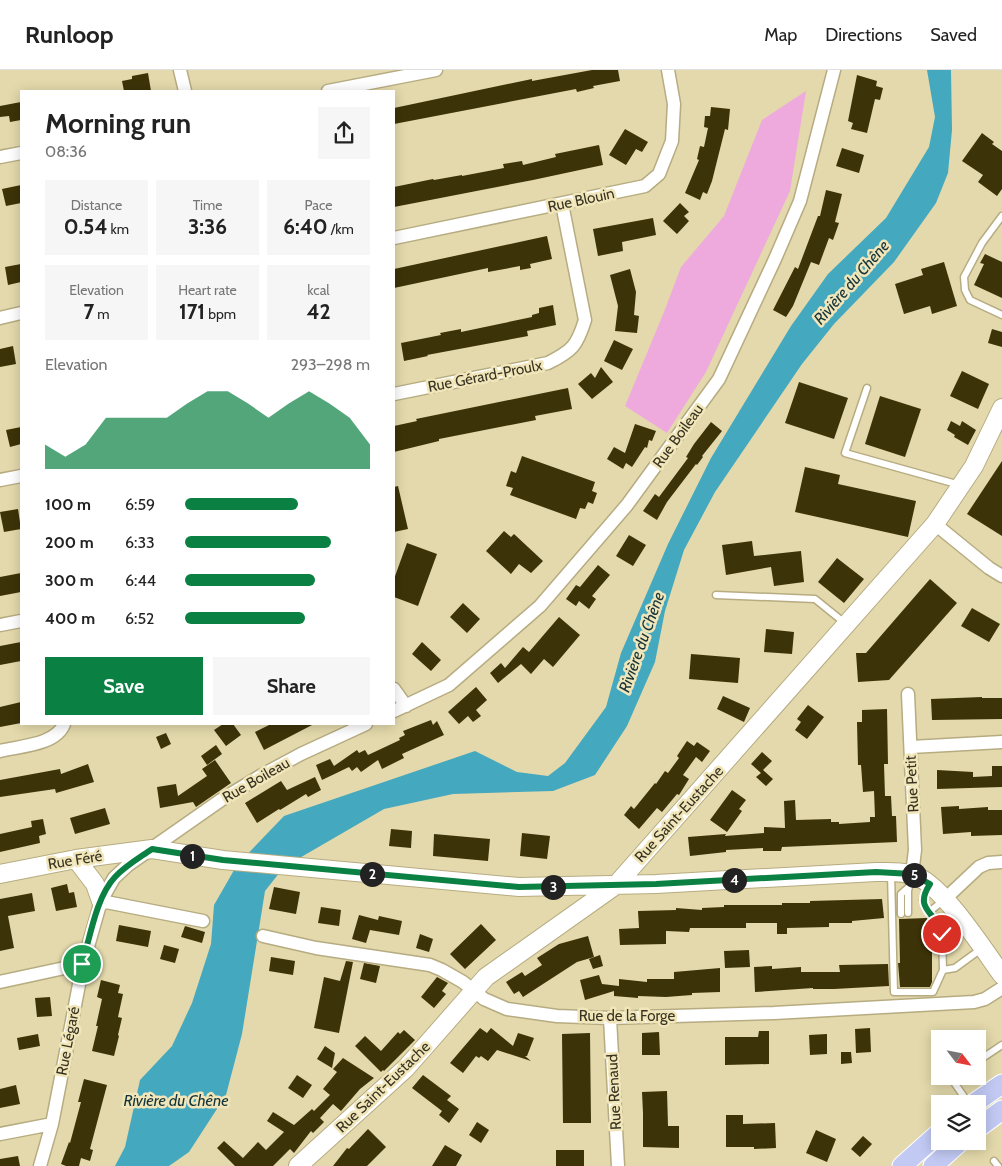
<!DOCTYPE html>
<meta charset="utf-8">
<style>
body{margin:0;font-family:Cabin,sans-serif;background:#f6f6f6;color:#222;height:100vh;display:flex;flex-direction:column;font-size:19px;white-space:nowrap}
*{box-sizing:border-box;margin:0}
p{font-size:16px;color:#767676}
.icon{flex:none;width:28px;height:28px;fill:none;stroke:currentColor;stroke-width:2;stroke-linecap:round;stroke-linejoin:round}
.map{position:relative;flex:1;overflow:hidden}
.side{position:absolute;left:20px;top:20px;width:375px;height:635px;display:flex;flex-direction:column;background:#fff;border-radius:0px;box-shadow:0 2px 12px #0003}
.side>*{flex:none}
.needle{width:32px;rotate:122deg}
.buttons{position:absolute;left:931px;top:960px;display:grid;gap:10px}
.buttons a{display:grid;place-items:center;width:55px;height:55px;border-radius:0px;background:#fff;box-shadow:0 2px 12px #0003;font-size:25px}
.pin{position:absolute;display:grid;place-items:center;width:42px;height:42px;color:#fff;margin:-21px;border:2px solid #fff;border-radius:50%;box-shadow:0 1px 5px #0007}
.km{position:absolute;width:25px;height:25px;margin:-12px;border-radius:50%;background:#222;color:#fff;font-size:14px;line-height:25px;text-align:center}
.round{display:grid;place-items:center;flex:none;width:52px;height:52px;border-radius:0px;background:#f6f6f6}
.overview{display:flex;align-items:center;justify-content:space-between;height:85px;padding:0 25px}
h1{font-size:28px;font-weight:700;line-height:38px}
.metrics{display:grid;grid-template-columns:repeat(3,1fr);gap:8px;height:85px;padding:5px 25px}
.metrics div{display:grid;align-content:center;border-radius:0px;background:#f6f6f6;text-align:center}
.metrics b{font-size:21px;font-weight:700}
.metrics small{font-size:14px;font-weight:400}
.metrics p{font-size:14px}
.chart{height:140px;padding:10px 25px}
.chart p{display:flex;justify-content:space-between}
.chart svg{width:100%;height:90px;margin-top:5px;fill:#0b8043;opacity:.7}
.action{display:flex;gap:10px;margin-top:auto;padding:10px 25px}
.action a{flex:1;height:58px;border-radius:0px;background:#0b8043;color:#fff;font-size:20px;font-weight:700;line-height:58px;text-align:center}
.action a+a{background:#f6f6f6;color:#222}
ul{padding:0 25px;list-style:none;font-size:16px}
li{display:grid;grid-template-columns:80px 60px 1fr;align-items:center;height:38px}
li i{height:12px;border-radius:6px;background:#0b8043}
header{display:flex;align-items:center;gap:30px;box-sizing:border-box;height:70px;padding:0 25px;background:#fff;border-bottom:1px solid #e0e0e0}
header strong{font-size:24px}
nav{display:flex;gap:28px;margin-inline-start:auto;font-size:18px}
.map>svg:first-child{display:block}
.green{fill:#ead}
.water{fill:#44a8bf}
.building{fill:#3d3309}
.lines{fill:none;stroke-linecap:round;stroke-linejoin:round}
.lane-casing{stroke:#b7ac81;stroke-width:9}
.street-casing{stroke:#b7ac81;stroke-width:15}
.secondary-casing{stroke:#b7ac81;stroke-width:20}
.primary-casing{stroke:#fff;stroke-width:21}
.lane{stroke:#fff;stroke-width:6}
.street{stroke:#fff;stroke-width:12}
.secondary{stroke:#fff;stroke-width:18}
.primary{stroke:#c2caf4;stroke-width:19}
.route-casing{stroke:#fff;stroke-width:10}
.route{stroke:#0b8043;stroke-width:6}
.labels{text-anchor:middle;stroke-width:5;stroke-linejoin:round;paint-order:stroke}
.street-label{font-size:15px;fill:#383322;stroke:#f1e6b9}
.water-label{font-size:16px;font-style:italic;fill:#14333a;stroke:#f1e6b9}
</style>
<header>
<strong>Runloop</strong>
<nav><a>Map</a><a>Directions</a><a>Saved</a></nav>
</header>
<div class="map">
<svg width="1002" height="1096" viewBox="0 0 1002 1096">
<rect width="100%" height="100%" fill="#e3d9ac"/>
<path class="green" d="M806 21 790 121 706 302 667 363 625 336 664 242 681 197 724 146 762 50Z"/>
<path class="water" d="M927 0H951L952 60 948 103 936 133 894 192 834 254 802 294 715 422 684 480 665 541 655 592 627 656 595 705 553 721 453 724 384 739 284 797 265 821 242 964 226 1025 189 1082 169 1096H115L125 1077 140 1010 172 976 192 933 211 874 214 835 237 795 284 746 475 681 517 702 548 706 565 693 606 637 621 583 668 474 711 388 791 256 828 204 886 148 929 77 935 47Z"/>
<path class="building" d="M592 0H618L620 11 593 16 594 18 577 22 576 19 394 54V38L532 9V11Z
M148 3 151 21H124L122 11 132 9V6Z
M857 5 877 11 876 16 883 18 880 30 875 29 867 63 851 59 853 53 848 51Z
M21 32V50L10 52 9 46 0 47V36Z
M711 37 730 39 728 60 725 59 712 111 707 124 703 122 700 130 685 123 699 90 697 89 700 76 704 77 708 58 704 57 705 46H710Z
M625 59 648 72 642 82 636 79 626 95 609 85Z
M982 63 994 72 992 74 1002 81V119L997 126 978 112 983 105 962 91Z
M599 75 603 95 533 110 394 137V117L433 109 434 110 462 105V106L504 98 503 94 522 91 523 95 556 87 555 84Z
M842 78 864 85 859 103 836 96Z
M21 115V133L6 136 2 119Z
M826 120 842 124 835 152 839 153 833 170 829 168 819 195 811 192 793 236 786 247 773 240 795 197 798 199 818 146H820Z
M680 133 689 142 684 146 689 151 677 164 663 151Z
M653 148 656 165 622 172 623 181 598 186 593 159Z
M547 166 552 189 530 194 531 198 520 200V196L488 202V198L394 218V199Z
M985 184 1002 192V228L974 215 984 194 980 193Z
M944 192 957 236 932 244 930 236 904 244 895 214 923 205 921 199Z
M21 194V212L8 215 5 197Z
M630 199 636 222 634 245 639 246 637 263 615 261 618 236 610 205Z
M553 235 556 255 527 261 528 266 427 285 428 286 404 291 401 273 441 265 440 263 461 259V262L532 247V245L539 243V238Z
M992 259 1002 262V277L988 273Z
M614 270 633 279 622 300 604 291Z
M13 276 16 294 0 297V279Z
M601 297 613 312 592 329 578 314 591 303 595 308Z
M962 301 989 314 978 339 950 326Z
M799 312 848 328 834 369 785 353Z
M568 318 572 339 535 346 536 350 439 369V371L394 382V356L417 351 416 349Z
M880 326 921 339 905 387 865 374Z
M951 351 960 356 962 351 976 360 968 375 954 367 955 365 947 360Z
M711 352 722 361 702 386 703 387 697 395 696 394 667 432 657 450 643 441 655 424 659 427 688 388 686 387 694 374Z
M635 354 656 361 652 371 649 370 647 378 645 377 632 397 626 393 623 399 607 389 614 377 625 383Z
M21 357V374L10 377 6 360Z
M522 386 595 412 592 421 597 423 593 434 588 432 585 439 580 438 576 449 510 425 513 418 506 416 511 401 516 403Z
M1002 391V466L967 444Z
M805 397 840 405 838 414 916 431 908 467 795 442Z
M398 416 408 459 394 462V417Z
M18 439 21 459 4 462 0 442Z
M504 461 511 467 514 464 543 491 531 503 519 494 511 504 486 481Z
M629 465 646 475 633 496 616 486Z
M752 471 754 486 801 481 804 512 774 516 771 497 726 505 722 475Z
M407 473 437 484 418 536 394 527V509Z
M837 488 864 509 844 533 818 512Z
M598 495 610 505 592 526 596 529 589 539 579 531 576 536 566 529 576 515 580 517Z
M21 503V522L0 526V507Z
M930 509 957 533 889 610 858 612 856 583H866Z
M463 533 480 549 467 563 450 547Z
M972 538 1000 554 989 572 961 556Z
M559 547 580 565 553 597 544 589 531 604 521 594 498 613 490 603 501 593 505 598 523 577 529 582Z
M766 559 794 562 792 584 764 582Z
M21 572V591L0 595V576Z
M422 572 441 590 431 601 412 584Z
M691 584 740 588 738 613 689 609Z
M476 617 487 630 476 640 481 646 473 652 468 646 459 654 448 642Z
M723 626 750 638 744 652 717 639Z
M982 627V628H1002V649L932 650 931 629Z
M21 632V653L0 657V637Z
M808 635 824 647 807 669 795 660 801 652 797 649Z
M887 639 888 694H884L885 726H891L892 746H896L897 772 782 777 781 781H763V778L726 780V782L690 786 688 767 726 764 725 766 764 763V757L785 758 784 731 795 730 796 750 831 749V752H839V754L870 752V747H875L874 721 863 722 861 695H858L857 652H862V640Z
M431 650 433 655 437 651 444 665 402 684 404 688 382 699 378 690 361 702 357 697 352 701 349 697 322 710 316 695 330 689 334 696 357 680 359 683 365 680 368 685 400 670 399 668 405 665 403 661Z
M223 654H233L241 665 226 676 214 660Z
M271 654H314L264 680 255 662Z
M166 663 171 674 161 679 156 667Z
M687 671 694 676 697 672 710 681 702 692 696 687 683 705 689 709 679 725 677 724 662 742 657 738 639 759 624 745 631 736 634 739 655 713 656 714 665 701 668 703 679 688 677 686Z
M216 675 222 684 207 695 201 686Z
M762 682 772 691 763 700 773 709 766 716 756 707 761 703 751 694Z
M215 690 231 713 196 737 193 732 160 738 157 717 176 714 178 726 207 706 202 699Z
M88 694 94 712 56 723 55 719 0 727V710L60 699 61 704Z
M992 696H1002V717L937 719V700L973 702V707L992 706Z
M315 707 321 720 308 727 306 724 280 740 279 739 257 753 245 733 281 711 287 720Z
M732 720 746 730 739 739 742 741 727 762 710 750Z
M959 736V739L988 737V740H1002V765L971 766V762L943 764 941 737Z
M105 738 110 754 75 764 70 748Z
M43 749 46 764 39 766 40 773 0 782V764L32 757 31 751Z
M391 759 412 761 411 778 389 776Z
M522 763 550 766 547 789 520 786Z
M434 764 490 769 488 791 433 786Z
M67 814 69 823 74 822 77 837 56 841 51 818Z
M274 817 300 822 296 844 269 839Z
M32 823 35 841 8 846 14 878 0 881V829Z
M882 829 884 848 852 851V853H829V857L787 858V864H777V853H746V858H690L689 862 666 861V874L620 875 619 859 639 858 638 841 676 840V838L702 840V838L724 837V835H782V833H810V831Z
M321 837 341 840 339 856 318 853Z
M359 845 378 850 379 846 402 851 399 865 370 860 366 873 352 869Z
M927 848 932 854V912L930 917H900L898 893H900L899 849Z
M481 854 496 870 465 899 450 884Z
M119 855 151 861 148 877 116 871Z
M185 856 205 862 202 873 181 867Z
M420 864 433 869 429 882 416 878Z
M588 866 594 887 577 892 523 927 519 921 514 924 506 912 522 902 525 906 542 895 537 888 559 874Z
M164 875 179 879 175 893 160 889Z
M749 880 750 897 725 898 724 881Z
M600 885 603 896 593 899 589 889Z
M271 887 295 891 293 905 269 901Z
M346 891 353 892 339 963 314 958 324 907 340 911Z
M364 893 380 896 376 913 360 909Z
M888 894 889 916 834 919H813V918L755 922 754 897 772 896V899L801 897V902H840L839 895Z
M720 898V922L692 923V925L666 927 638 926V928L614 926V921L585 930 580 910 599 905 602 914 619 916V909L647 912V909H674V902Z
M437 907 448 913 442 921 446 924 434 938 421 927Z
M101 910 120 915 118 923 123 924 118 947 122 948 118 965 119 966 114 986 92 981 98 956H96L102 929 97 927Z
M50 927 52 946 37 947 35 928Z
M480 958 487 963 491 958 513 976 518 963 534 968 527 986H525L531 991 497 980 488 991 481 986 479 988 476 986 463 1003 450 993Z
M870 958 871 982 856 983 855 959Z
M404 960 415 970 384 1001 383 1000 381 1002 355 976 365 966 381 981 398 962 400 964Z
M759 961H769V994L725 995V967H758Z
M659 962 660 985H642V963Z
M590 963 591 1053H563L562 964Z
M38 964 40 976 19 980 17 968Z
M827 964V984L810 985 809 965Z
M325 976 335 983 332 998 317 989Z
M841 982H851L852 993 841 994Z
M343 988 374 1008 360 1019 341 1041 333 1034 320 1048 324 1052 313 1063 311 1061 294 1083 290 1079 273 1096H235L217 1078 224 1071 243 1088 258 1072 266 1080 284 1062 267 1051 273 1042 294 1055 312 1039 314 1041 330 1025 323 1019 337 1002 333 999Z
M297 1005 312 1015 303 1028 288 1018Z
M423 1005 451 1026 447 1030 459 1039 449 1053 439 1045 442 1041 412 1018Z
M84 1009 107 1015 90 1079 93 1080 90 1091 81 1088 79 1096H66L61 1094 69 1072 70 1073 81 1032H78Z
M16 1015 20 1034 0 1038V1019Z
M667 1021 668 1056H679V1078L643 1077V1043L642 1022Z
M726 1045H743V1054L775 1053 776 1078 754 1079V1077H726Z
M477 1052 489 1060 481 1073 469 1065Z
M368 1059 386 1077 367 1096H333L347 1078 349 1079Z
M816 1060 836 1069 827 1092 806 1083Z
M863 1066 872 1074 860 1087 851 1079Z
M445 1075 462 1085 456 1096H432Z
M556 1080H584V1096H556Z
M18 1086 20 1096H0V1089Z"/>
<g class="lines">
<defs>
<path id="lane" d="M1002 146 982 173 964 207 965 220 970 230 1002 245
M867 318 845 383 960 415
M716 525 815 529 846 554
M891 804 894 922H933L943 900
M944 830 929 842 941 858 942 864 943 900 955 898 981 879
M929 842 925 837 923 830 929 816
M908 843V821L911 807
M901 844V824L909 817
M978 991 1002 975
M953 1006 951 1008 969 1034
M994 1091 998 1096"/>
<path id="street" d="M180 0 185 21
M328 21 436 0
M0 87 21 83
M394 168 645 116 659 104 672 71 674 34 668 0
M0 248 21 243
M394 324 548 293C572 281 577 276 585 250L562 134
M0 410 21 406
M935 454 989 498 1002 506
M0 555 21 551
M394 619 406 636
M908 624 915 780 912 804
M394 641 449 615 540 536 627 435 719 309 775 189 800 131 834 0
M911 677 1002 672
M0 681C20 676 56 675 64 654
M945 829 979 797 988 793 1002 792
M101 831 203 851
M263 866 316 878 430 895 442 900 463 912 484 929 507 939 557 946 610 948 774 943 974 932 985 929 1002 918
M0 912 83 894
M610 948 618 1096
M0 1064 52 1054
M40 1096 52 1054 83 894 101 831 114 808 128 795 221 730 262 705 301 684 366 654"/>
<path id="secondary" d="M76 789 95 814 101 831
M0 804 76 789 152 779 223 790 519 817 656 814 876 802C889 802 905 801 918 807 944 818 984 880 1002 905
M298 1096 406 998 486 907 616 815 935 454 974 396 1002 338"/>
<path id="primary" d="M973 1034 1002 1014
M978 1058 1002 1040
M902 1096 940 1062
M933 1096 961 1071"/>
</defs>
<use href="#lane" class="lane-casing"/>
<use href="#street" class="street-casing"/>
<use href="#secondary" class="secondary-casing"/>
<use href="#primary" class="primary-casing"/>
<use href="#lane" class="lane"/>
<use href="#street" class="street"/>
<use href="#secondary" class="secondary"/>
<use href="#primary" class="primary"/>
</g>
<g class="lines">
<defs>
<path id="route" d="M82 894C90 868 96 827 115 807 125 796 139 788 152 779L223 790 519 817 656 814 876 802 912 804 930 814C913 840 936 841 942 864"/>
</defs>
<use href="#route" class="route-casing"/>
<use href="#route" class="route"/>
</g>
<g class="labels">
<g class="street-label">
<text transform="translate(581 130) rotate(-12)" y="5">Rue Blouin</text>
<text transform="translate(485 306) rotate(-11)" y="5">Rue Gérard-Proulx</text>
<text transform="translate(678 366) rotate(-54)" y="5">Rue Boileau</text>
<text transform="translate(256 710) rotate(-30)" y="5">Rue Boileau</text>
<text transform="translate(912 714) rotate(-93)" y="5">Rue Petit</text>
<text transform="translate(679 744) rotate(-48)" y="5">Rue Saint-Eustache</text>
<text transform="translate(75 790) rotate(-9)" y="5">Rue Féré</text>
<text x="627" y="951">Rue de la Forge</text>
<text transform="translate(68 971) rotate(-79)" y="5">Rue Légaré</text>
<text transform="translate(383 1017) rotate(-44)" y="5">Rue Saint-Eustache</text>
<text transform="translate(614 1022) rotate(-93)" y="5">Rue Renaud</text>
</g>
<g class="water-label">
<text transform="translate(851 212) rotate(-49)" y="6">Rivière du Chêne</text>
<text transform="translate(641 572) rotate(-70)" y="6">Rivière du Chêne</text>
<text x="176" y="1036">Rivière du Chêne</text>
</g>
</g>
</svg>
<div class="buttons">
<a><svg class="needle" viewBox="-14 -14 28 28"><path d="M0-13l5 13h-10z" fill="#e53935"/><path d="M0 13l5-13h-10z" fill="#767676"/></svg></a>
<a><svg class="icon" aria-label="layers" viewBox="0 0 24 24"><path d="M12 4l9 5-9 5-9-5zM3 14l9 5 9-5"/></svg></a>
</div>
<div class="pin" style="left:82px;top:894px;background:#1e9e55"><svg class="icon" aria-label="arrive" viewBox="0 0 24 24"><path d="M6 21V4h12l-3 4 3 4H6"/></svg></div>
<div class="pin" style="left:942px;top:864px;background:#d93025"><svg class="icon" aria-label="check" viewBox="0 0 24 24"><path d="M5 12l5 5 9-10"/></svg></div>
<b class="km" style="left:192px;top:786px">1</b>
<b class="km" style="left:372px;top:804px">2</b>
<b class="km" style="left:553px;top:817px">3</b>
<b class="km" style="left:734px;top:810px">4</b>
<b class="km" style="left:914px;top:805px">5</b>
<section class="side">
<div class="overview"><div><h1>Morning run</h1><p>08:36</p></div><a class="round"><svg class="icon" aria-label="share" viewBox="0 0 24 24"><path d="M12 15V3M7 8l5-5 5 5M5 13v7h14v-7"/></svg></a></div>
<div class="metrics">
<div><p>Distance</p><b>0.54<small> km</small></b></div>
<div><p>Time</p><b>3:36</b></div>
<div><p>Pace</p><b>6:40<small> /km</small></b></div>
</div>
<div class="metrics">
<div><p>Elevation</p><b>7<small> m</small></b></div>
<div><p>Heart rate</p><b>171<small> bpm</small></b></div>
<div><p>kcal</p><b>42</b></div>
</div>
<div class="chart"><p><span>Elevation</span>293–298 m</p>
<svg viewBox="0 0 160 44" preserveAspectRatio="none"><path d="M0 44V32L10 38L20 32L30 19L40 19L50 19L60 19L70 12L80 6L90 6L100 12L110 19L120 12L130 6L140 12L150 19L160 32V44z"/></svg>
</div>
<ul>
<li><b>100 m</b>6:59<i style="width:61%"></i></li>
<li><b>200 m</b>6:33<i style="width:79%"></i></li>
<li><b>300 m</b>6:44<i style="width:70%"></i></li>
<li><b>400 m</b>6:52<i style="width:65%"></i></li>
</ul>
<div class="action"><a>Save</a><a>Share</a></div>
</section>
</div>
